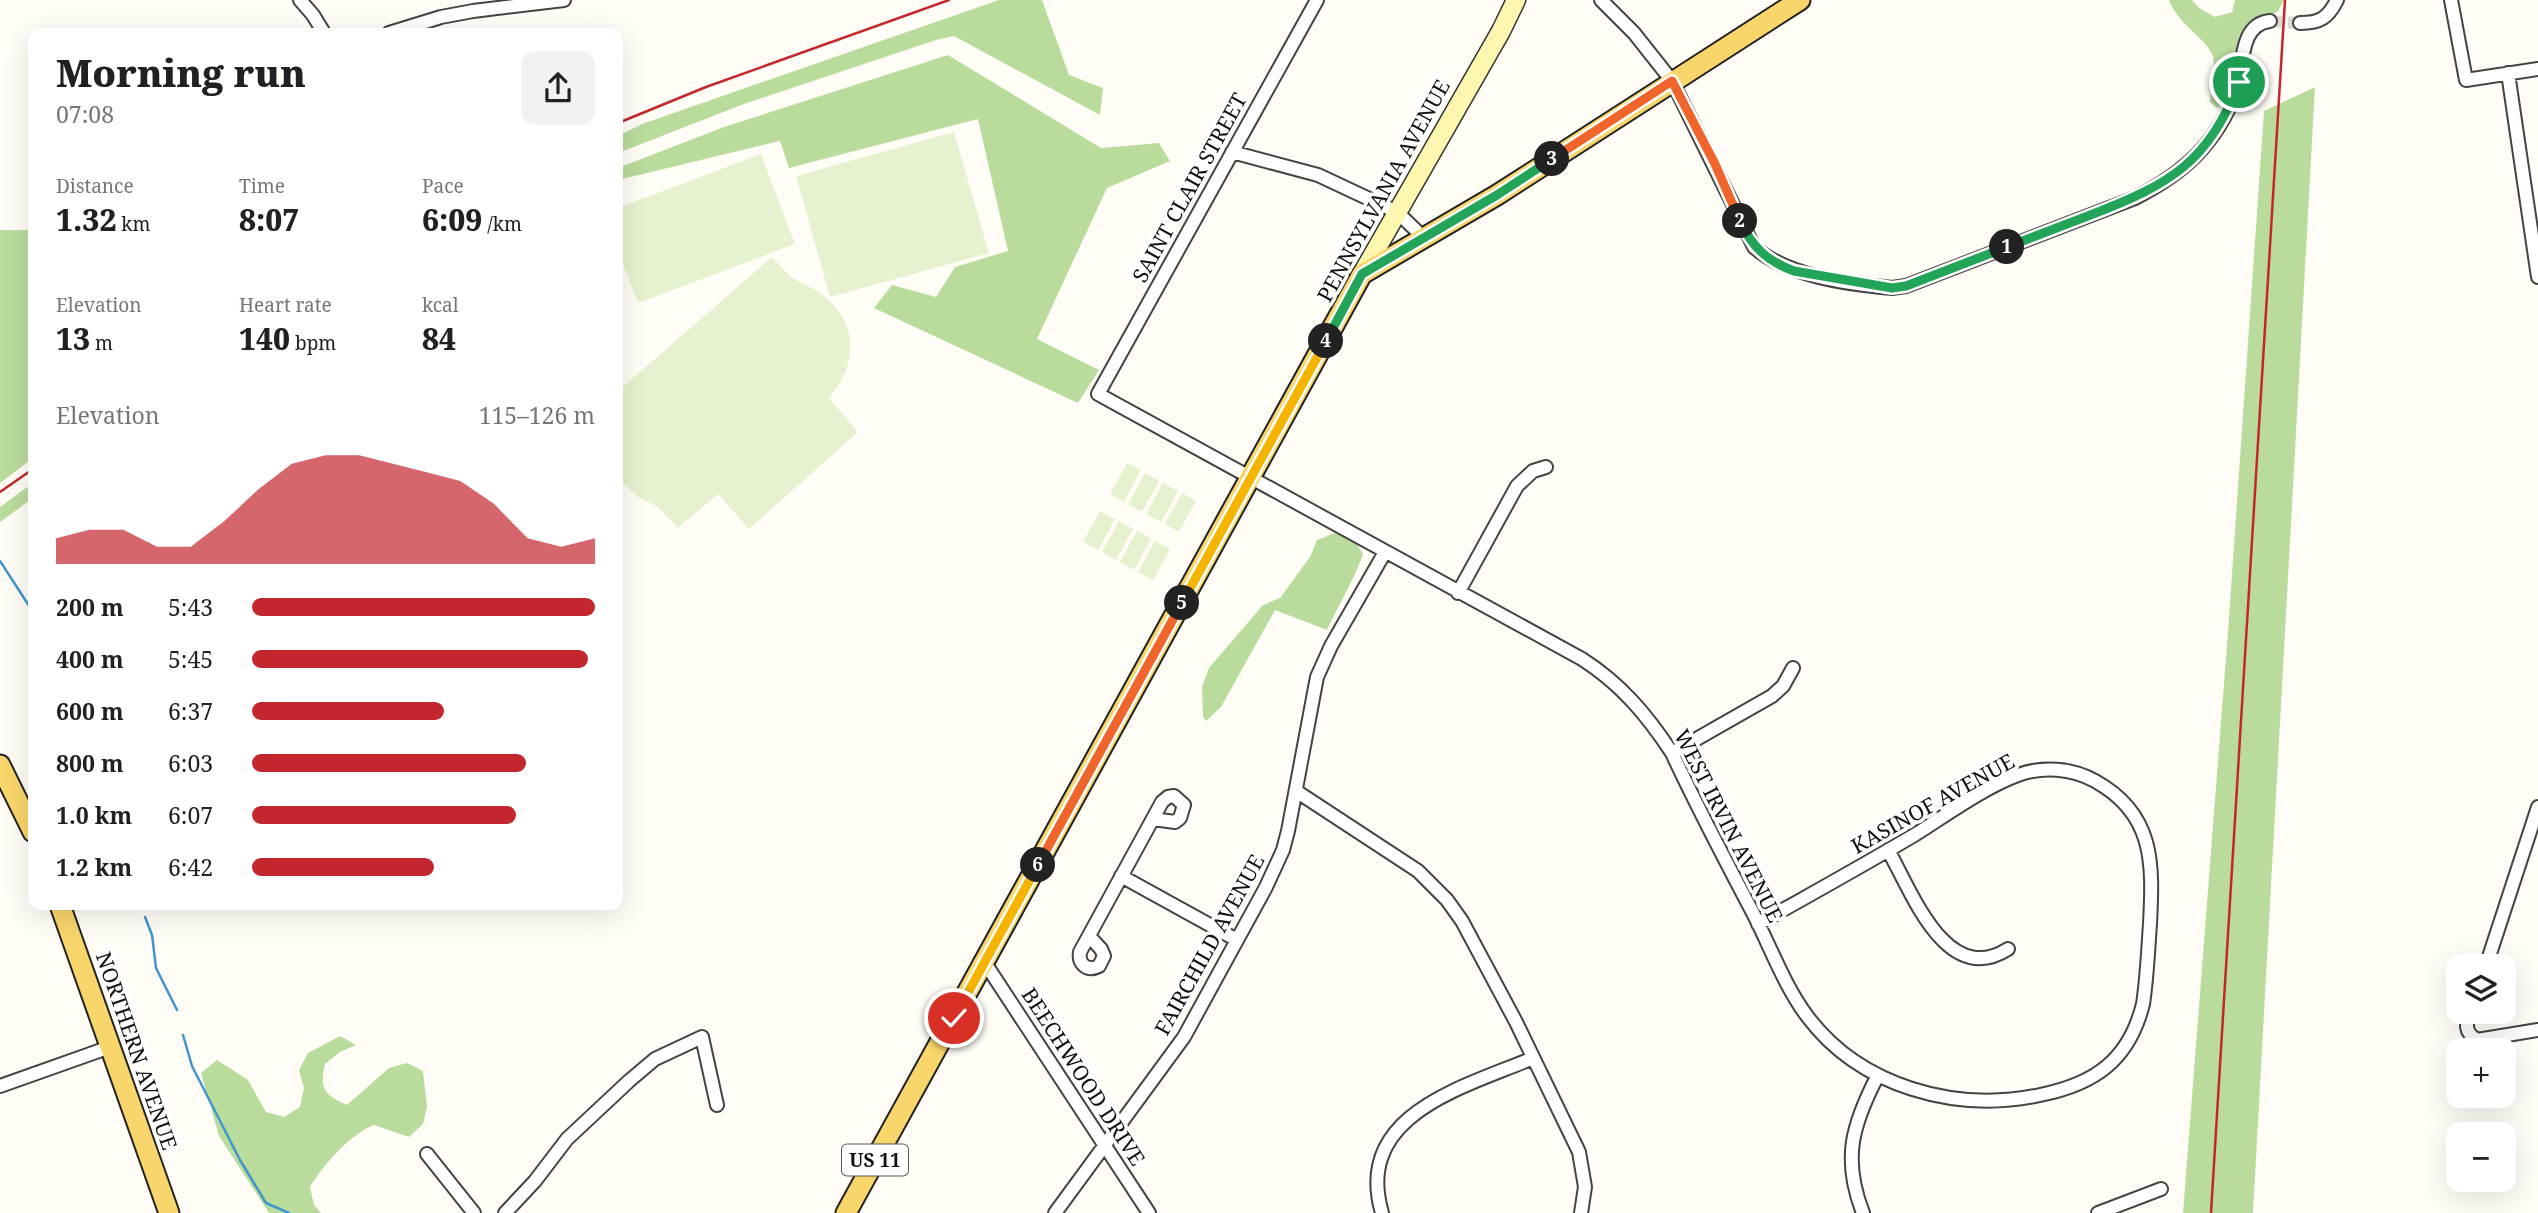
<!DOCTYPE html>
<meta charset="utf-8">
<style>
body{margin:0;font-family:"Noto Serif",serif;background:#f2f2f2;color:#202124;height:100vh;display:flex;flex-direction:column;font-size:26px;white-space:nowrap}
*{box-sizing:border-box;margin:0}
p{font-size:23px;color:#757577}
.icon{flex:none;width:38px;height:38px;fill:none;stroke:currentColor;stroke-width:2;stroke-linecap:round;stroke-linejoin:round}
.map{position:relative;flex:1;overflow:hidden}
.sheet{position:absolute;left:28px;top:28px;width:595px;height:882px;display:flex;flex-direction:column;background:#fff;border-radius:14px;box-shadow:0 7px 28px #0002}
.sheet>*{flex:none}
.fabs{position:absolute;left:2446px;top:954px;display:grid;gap:14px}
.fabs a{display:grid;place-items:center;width:70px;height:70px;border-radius:14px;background:#fff;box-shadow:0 7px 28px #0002;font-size:35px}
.pin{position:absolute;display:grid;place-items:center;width:60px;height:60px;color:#fff;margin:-30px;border:4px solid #fff;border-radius:50%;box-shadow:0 2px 7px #0007}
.km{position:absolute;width:35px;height:35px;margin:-18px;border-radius:50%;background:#222;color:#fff;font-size:19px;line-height:35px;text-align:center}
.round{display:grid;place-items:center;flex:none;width:74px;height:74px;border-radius:14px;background:#f2f2f2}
.summary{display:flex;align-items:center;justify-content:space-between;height:119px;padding:0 28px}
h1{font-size:38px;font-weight:800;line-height:52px}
.figures{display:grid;grid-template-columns:repeat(3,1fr);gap:10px;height:119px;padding:7px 28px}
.figures div{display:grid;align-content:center}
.figures b{font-size:30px;font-weight:800}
.figures small{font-size:19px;font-weight:400}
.figures p{font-size:19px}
.chart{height:196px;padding:14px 28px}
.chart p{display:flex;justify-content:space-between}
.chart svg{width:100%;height:126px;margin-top:7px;fill:#c4262e;opacity:.7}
ul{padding:0 28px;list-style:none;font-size:23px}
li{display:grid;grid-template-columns:112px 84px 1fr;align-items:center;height:52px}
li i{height:18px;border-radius:9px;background:#c4262e}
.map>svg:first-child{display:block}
.forest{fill:#b9dc9c}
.pitch{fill:#e6f2cf}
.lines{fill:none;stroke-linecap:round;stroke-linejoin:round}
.stream{stroke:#3f96cf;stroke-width:2.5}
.minor-tunnel{stroke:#dbdad3;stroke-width:12;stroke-dasharray:12 6;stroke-linecap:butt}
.minor-casing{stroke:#444;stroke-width:16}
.secondary-casing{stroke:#333;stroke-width:21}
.primary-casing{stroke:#222;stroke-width:23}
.minor{stroke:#fff;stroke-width:12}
.secondary{stroke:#fff6b0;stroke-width:18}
.primary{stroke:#f9d66b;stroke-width:19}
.rail{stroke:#c4262e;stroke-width:2.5}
.split-1-casing{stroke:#fff;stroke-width:14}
.split-2-casing{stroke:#fff;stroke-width:14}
.split-3-casing{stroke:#fff;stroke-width:14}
.split-4-casing{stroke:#fff;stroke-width:14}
.split-5-casing{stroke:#fff;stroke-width:14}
.split-6-casing{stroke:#fff;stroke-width:14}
.split-7-casing{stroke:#fff;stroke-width:14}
.split-1{stroke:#22a559;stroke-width:9}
.split-2{stroke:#22a559;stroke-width:9}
.split-3{stroke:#f0652b;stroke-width:9}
.split-4{stroke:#22a559;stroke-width:9}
.split-5{stroke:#f5b400;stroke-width:9}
.split-6{stroke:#f0652b;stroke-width:9}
.split-7{stroke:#f5b400;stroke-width:9}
.labels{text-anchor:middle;stroke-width:7;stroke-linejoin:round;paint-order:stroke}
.shield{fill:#fff;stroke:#585858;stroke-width:2}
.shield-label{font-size:19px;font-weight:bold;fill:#111}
.street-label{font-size:21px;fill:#111;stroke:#fff}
</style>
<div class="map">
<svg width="2538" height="1213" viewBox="0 0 2538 1213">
<rect width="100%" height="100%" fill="#fffdf5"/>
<path class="forest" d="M999 0H1042L1069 75 1103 88 1100 115 954 36 936 40 744 104 618 153V136L642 124Z
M2169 0H2192L2199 8 2215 17 2232 12 2235 0H2284L2278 11 2248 31 2229 94 2224 102 2217 108 2210 102C2211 89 2216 71 2213 57 2208 39 2178 25 2169 0Z
M948 55 1101 148 1159 143 1170 161 1107 188 1037 339 1099 370 1078 403 874 308 892 285 936 297 955 267 1008 251 978 119 789 168 780 141 618 180V168L724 127Z
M2315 87 2253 1213H2183L2228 632 2264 111Z
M0 230H33V458L0 483Z
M33 483V498L0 522V507Z
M1335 533 1353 539 1363 554C1354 580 1339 604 1327 630L1275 610 1221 707 1206 721 1203 717 1202 687 1209 668 1263 605 1280 598 1310 557 1317 540Z
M340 1036 356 1045 340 1052 325 1064C319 1088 324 1095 347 1105L389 1068 407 1063 423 1071 427 1107 423 1124 409 1137 374 1125C349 1135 324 1164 310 1187L314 1205 321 1213H269L219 1136 201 1073 217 1060 248 1080 266 1112 284 1117 300 1107 304 1088 299 1070 308 1053Z"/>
<path class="pitch" d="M954 132 989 253 830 297 796 176Z
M761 154 795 244 638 303 618 251V208Z
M772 257C779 264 787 275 796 280 804 285 812 287 820 293 859 323 859 362 829 398L858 432 749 529 718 494 678 528 658 507 638 497 618 478V393L625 385Z
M1127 463 1141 470 1124 502 1110 494Z
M1145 473 1159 481 1142 512 1128 504Z
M1163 483 1178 491 1161 522 1146 514Z
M1182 493 1196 501 1179 532 1165 524Z
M1100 511 1115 519 1098 550 1083 542Z
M1119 521 1133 529 1116 560 1102 552Z
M1137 531 1151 539 1134 570 1120 562Z
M1155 541 1170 549 1153 580 1138 572Z"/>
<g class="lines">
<path class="stream" d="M0 561 33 612
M145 917 152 935 156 968 177 1010
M183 1035 192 1066 240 1160 266 1203 289 1213"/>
<path class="minor-tunnel" d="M2270 21 2300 23"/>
<defs>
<path id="minor" d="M300 0 313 15 324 33
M1317 0 1098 394 1582 659C1621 684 1647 715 1672 753 1697 807 1725 860 1753 913 1771 948 1784 985 1807 1016 1860 1087 1956 1113 2040 1095 2095 1084 2129 1060 2143 1004 2147 978 2148 951 2150 924 2153 864 2155 814 2095 781 2072 768 2042 766 2018 775 1985 787 1946 815 1916 834 1864 865 1811 894 1758 924
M1601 0 1634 33 1672 81 1754 247C1786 276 1849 284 1892 288L1906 286 2135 198C2184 173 2216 144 2236 92 2244 69 2238 24 2270 21
M2451 0 2466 80 2538 69
M2300 23C2320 23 2328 18 2337 0
M389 33 441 17 473 11 564 0
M2508 73 2538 277
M1232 152 1318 175 1397 212 1424 238
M1458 593 1517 486 1533 471 1546 467
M1672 753 1772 696 1783 686 1793 668
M1296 791 1418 871 1447 900 1462 921 1516 1022 1579 1152 1585 1187 1581 1213
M1888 850C1912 892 1946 988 2008 949
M1121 876 1237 940
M1089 936 1101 949 1104 956 1099 966C1087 972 1078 964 1080 952L1162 802 1168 797 1174 796 1184 805 1180 818 1175 822 1153 819
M985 963 1149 1213
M2486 966 2538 807
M2470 1012C2466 1024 2464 1032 2477 1040L2538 1030
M0 1086 110 1047
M427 1154 474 1213
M505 1213 535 1181 567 1139 629 1081 655 1059 702 1037 717 1105
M1055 1213 1184 1037 1266 887 1283 850 1288 831 1317 677 1331 646 1385 552
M1382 1213C1353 1114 1465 1087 1533 1058
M1863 1213C1842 1159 1852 1125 1878 1075
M2098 1213 2161 1189"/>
<path id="secondary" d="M1362 274 1501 31 1516 0"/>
<path id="primary" d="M0 765 33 832
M60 905 169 1213
M846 1213 1362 274 1497 195 1800 0"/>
</defs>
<use href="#minor" class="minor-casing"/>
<use href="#secondary" class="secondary-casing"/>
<use href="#primary" class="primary-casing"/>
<use href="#minor" class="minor"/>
<use href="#secondary" class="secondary"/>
<use href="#primary" class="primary"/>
<path class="rail" d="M618 123 706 87 949 0
M0 492 33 469
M2211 1213 2285 0"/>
</g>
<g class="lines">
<defs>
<path id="split-1" d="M2007 247C2035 236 2064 225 2093 214 2168 185 2210 162 2239 82"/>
<path id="split-2" d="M1740 221C1752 247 1767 261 1794 271L1892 288 1906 286 2007 247"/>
<path id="split-3" d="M1552 159 1672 81 1715 164 1740 221"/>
<path id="split-4" d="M1326 341 1362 274 1497 195 1552 159"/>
<path id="split-5" d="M1182 603 1326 341"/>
<path id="split-6" d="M1038 865 1182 603"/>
<path id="split-7" d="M954 1018 1038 865"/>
</defs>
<use href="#split-1" class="split-1-casing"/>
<use href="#split-2" class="split-2-casing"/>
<use href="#split-3" class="split-3-casing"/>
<use href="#split-4" class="split-4-casing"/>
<use href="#split-5" class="split-5-casing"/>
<use href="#split-6" class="split-6-casing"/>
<use href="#split-7" class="split-7-casing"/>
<use href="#split-1" class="split-1"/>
<use href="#split-2" class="split-2"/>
<use href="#split-3" class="split-3"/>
<use href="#split-4" class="split-4"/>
<use href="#split-5" class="split-5"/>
<use href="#split-6" class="split-6"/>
<use href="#split-7" class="split-7"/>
</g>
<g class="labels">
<rect class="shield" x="842" y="1144.5" width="66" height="31" rx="5"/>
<g class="shield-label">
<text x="875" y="1167">US 11</text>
</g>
<g class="street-label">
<text transform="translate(1190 188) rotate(-61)" y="7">SAINT CLAIR STREET</text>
<text transform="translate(1384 191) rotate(-61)" y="7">PENNSYLVANIA AVENUE</text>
<text transform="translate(1933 804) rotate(-29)" y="7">KASINOF AVENUE</text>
<text transform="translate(1728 826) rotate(63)" y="7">WEST IRVIN AVENUE</text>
<text transform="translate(1210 945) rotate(-61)" y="7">FAIRCHILD AVENUE</text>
<text transform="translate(136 1051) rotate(71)" y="7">NORTHERN AVENUE</text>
<text transform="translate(1083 1077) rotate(57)" y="7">BEECHWOOD DRIVE</text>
</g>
</g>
</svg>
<div class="fabs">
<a><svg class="icon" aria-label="layers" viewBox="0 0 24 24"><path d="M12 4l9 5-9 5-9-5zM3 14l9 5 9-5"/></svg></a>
<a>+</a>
<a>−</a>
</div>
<div class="pin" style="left:2239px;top:82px;background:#1e9e55"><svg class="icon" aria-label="arrive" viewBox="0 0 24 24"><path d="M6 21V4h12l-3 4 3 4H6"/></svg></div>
<div class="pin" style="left:954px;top:1018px;background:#d93025"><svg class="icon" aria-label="check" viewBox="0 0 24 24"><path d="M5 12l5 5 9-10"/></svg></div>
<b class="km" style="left:2007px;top:247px">1</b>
<b class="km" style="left:1740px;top:221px">2</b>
<b class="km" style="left:1552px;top:159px">3</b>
<b class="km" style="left:1326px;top:341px">4</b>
<b class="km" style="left:1182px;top:603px">5</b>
<b class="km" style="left:1038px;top:865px">6</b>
<section class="sheet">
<div class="summary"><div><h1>Morning run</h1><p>07:08</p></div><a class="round"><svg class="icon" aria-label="share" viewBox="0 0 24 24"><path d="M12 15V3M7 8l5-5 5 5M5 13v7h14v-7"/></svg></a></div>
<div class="figures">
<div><p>Distance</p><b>1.32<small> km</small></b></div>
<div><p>Time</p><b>8:07</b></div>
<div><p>Pace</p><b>6:09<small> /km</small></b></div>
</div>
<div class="figures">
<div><p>Elevation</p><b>13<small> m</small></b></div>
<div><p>Heart rate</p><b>140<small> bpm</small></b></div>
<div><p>kcal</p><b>84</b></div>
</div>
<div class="chart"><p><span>Elevation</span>115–126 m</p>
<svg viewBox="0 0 160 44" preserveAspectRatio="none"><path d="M0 44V35L10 32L20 32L30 38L40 38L50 29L60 18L70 9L80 6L90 6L100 9L110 12L120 15L130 23L140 35L150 38L160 35V44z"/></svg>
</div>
<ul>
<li><b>200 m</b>5:43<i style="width:100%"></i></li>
<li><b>400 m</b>5:45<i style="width:98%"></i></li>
<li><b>600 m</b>6:37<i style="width:56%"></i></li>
<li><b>800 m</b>6:03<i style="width:80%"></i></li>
<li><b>1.0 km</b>6:07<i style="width:77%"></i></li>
<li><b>1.2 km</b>6:42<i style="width:53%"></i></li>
</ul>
</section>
</div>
